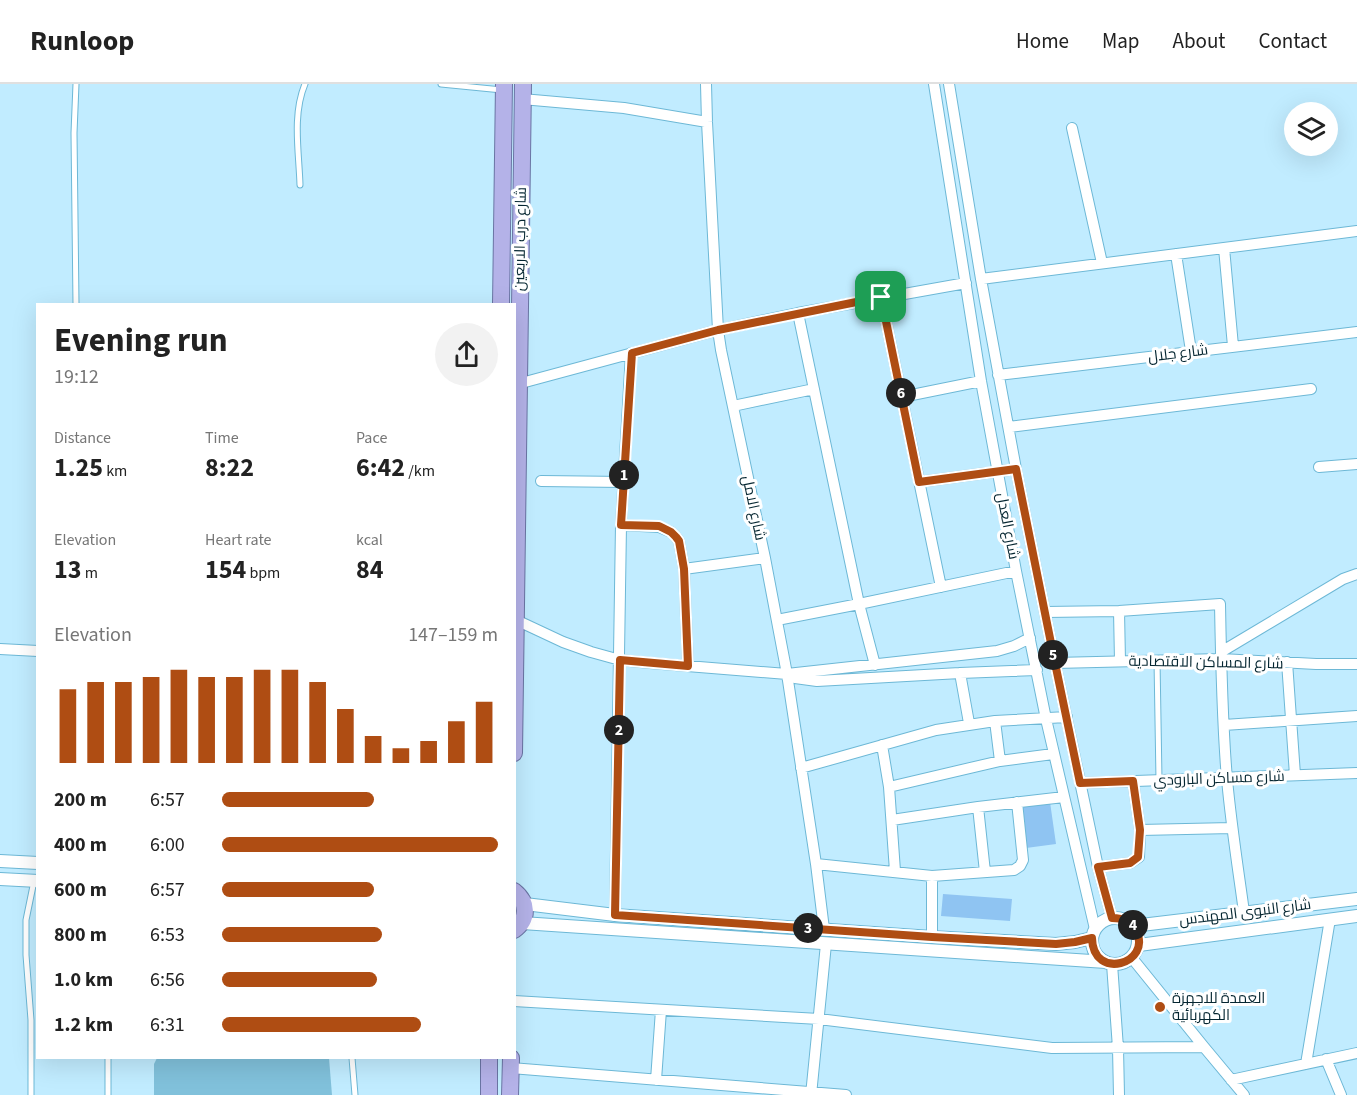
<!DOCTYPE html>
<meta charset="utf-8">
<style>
body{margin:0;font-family:"Source Sans 3",Cairo,sans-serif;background:#f2f2f2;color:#222;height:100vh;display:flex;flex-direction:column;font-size:22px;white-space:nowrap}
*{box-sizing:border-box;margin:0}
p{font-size:20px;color:#767676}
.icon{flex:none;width:33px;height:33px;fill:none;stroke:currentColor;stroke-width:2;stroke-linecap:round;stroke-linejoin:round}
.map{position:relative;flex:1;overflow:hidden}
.details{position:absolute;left:36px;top:219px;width:480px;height:756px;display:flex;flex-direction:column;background:#fff;border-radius:0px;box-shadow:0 6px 24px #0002}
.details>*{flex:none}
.fabs{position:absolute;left:1284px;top:18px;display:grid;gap:12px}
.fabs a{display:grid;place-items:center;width:54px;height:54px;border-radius:50%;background:#fff;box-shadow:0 6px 24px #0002;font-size:30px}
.pin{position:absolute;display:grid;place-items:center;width:51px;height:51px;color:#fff;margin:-26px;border-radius:12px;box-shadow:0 3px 9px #0006}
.km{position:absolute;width:30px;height:30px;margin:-15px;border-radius:50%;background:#222;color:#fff;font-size:16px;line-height:30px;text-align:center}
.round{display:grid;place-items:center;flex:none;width:63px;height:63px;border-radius:32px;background:#f2f2f2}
.headline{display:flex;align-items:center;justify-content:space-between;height:102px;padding:0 18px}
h1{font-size:33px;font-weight:700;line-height:45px}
.metrics{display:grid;grid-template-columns:repeat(3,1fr);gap:9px;height:102px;padding:6px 18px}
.metrics div{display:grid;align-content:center}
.metrics b{font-size:26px;font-weight:700}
.metrics small{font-size:16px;font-weight:400}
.metrics p{font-size:16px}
.chart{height:168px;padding:12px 18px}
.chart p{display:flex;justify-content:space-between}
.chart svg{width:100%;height:108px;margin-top:6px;stroke:#af4d13;stroke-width:6}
ul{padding:0 18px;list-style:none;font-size:20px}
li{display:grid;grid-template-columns:96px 72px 1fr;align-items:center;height:45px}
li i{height:15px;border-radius:8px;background:#af4d13}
header{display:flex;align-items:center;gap:36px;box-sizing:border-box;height:84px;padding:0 30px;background:#fff;border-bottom:2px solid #e0e0e0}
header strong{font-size:28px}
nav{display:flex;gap:33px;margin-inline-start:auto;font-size:21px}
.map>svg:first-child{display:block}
.green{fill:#81c1db}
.building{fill:#8fc4f2}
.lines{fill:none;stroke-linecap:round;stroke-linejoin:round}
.service-casing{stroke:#6db8d6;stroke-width:7}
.minor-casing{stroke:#6db8d6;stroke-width:12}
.tertiary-casing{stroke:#6db8d6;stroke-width:14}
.trunk-casing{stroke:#6a75a4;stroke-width:18}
.service{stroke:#fff;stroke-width:5}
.minor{stroke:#fff;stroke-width:10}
.tertiary{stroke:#fff;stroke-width:12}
.trunk{stroke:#b4b2e8;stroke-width:16}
.route-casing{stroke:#fff;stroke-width:12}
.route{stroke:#af4d13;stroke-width:8}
.poi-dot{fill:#af4d13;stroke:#fff;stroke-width:2}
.labels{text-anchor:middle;stroke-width:6;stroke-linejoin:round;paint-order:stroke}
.street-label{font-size:15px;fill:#052631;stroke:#fff}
.poi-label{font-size:15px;fill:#052631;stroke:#fff;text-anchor:start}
</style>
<header>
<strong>Runloop</strong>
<nav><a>Home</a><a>Map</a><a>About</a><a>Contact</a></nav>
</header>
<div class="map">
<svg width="1357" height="1011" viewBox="0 0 1357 1011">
<rect width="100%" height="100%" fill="#c1ecff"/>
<path class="green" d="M157 974H329L332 1011H154V980Z"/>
<path class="building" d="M1050 718 1056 760 1026 764 1021 722Z
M943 810 1012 815 1010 837 941 832Z"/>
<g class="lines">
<defs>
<path id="service" d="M76 0 74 49 76 220
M441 0 502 6
M300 101C299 68 292 31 305 0
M1157 576 1159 696
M108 974V1011
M352 974 355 1011
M31 1011V936L26 871V836L34 797"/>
<path id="minor" d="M706 0 707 38 718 246 721 266 765 474 787 590 816 780 824 845
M934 0 981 297 1016 487 1046 635 1095 845
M949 0 981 195 1016 385 1055 579 1098 783 1112 834
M522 15 624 24 707 38
M1072 44 1102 179
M1224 164 1233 262
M1176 170 1191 267
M981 195 1357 147
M881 213 941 503
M798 229 859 520 875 581
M998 291 1357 248
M514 301 718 246 798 229 966 199
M902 313 981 297
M733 322 814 305
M1009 343 1311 305
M1319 383 1357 380
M541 397 624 398
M919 398 1016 385
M621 441 659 443 671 448 676 453 679 457 684 485 688 582
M684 485 765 474
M1119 527 1120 577
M1045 528 1119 527 1220 520C1221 578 1222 637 1227 695 1231 740 1238 784 1244 828
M516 536 563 558 591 568 620 576 650 579 787 590 997 567 1014 562 1030 554
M777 536 859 520 1016 487
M0 565 38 567
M1221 568 1343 495 1357 490
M1287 578 1295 691
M1055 579 1221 575 1316 580H1357
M960 589 969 639
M787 590 795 594 817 597 960 589 1037 586
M995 637 1000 677
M1224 641 1357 632
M882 661 889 703
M801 684 936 646 995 637 1067 633
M1081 699 1357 689
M978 723 985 788
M892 736 978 723 1064 713
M1140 746 1232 744
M816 780 932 792 1014 786 1020 782 1023 776 1017 718
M1098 783 1130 779 1139 773 1140 746 1133 697
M895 787 889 703 1000 677 1053 670
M615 831 621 441 631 269
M932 853V792
M1132 874 1204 963 1244 1011
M1112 880 1118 964 1119 1011
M514 917 819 935 1052 964 1204 963
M1326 975 1341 1011
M1306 980 1330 835
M511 984 846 1011
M656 996 661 926
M1231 996 1357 969
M811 1011 826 860"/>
<path id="tertiary" d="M0 777 38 779
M0 795 38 797
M525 820 615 831 932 853 1056 860 1075 858 1092 854
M1092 857a23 23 0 1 1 46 0a23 23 0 1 1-46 0Z
M522 839 1106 878
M1133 842 1357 815
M1139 861 1357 832"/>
<path id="trunk" d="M501 220 504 0
M514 669 523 0
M514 807C528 818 529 835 514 846
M489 1011V974
M510 1011 511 974"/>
</defs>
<use href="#service" class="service-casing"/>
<use href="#minor" class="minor-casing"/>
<use href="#tertiary" class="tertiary-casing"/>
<use href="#trunk" class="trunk-casing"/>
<use href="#service" class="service"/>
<use href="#minor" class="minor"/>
<use href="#tertiary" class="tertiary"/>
<use href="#trunk" class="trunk"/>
</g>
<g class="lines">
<defs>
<path id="route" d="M881 213 919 398 1016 385 1055 579 1080 699 1133 697 1140 746 1138 773 1130 779 1098 783 1112 834C1123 834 1131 837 1136 847 1153 879 1093 898 1092 854L1075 858 1056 860 932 853 615 831 620 576 688 582 684 485 679 457 676 453 671 448 659 442 621 441 632 269 718 246Z"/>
</defs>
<use href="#route" class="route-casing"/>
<use href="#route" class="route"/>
</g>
<circle class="poi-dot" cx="1160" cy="923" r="6"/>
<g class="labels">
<g class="street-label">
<text transform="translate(520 155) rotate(-89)" y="5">شارع درب الاربعين</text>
<text transform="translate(1178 269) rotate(-7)" y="5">شارع جلال</text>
<text transform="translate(754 424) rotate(78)" y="5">شارع الامل</text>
<text transform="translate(1008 442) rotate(79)" y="5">شارع العدل</text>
<text transform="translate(1206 578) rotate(1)" y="5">شارع المساكن الاقتصادية</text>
<text transform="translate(1219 694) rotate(-2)" y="5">شارع مساكن البارودي</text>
<text transform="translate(1245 828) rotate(-7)" y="5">شارع النبوى المهندس</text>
</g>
<g class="poi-label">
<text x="1172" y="919">العمدة للاجهزة<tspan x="1172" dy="17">الكهربائية</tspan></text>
</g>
</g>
</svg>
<div class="fabs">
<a><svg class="icon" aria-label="layers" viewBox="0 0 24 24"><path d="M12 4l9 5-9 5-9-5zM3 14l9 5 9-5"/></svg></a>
</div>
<div class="pin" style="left:881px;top:213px;background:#1e9e55"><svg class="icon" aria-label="arrive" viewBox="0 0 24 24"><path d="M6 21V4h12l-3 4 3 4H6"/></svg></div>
<b class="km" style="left:624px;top:391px">1</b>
<b class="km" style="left:619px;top:646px">2</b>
<b class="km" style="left:808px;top:844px">3</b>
<b class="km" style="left:1133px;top:841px">4</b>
<b class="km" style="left:1053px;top:571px">5</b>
<b class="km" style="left:901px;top:309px">6</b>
<section class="details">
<div class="headline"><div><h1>Evening run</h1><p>19:12</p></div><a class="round"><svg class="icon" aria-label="share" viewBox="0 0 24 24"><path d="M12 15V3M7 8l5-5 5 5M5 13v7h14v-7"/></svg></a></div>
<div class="metrics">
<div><p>Distance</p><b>1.25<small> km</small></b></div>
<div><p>Time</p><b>8:22</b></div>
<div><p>Pace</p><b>6:42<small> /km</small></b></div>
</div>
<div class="metrics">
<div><p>Elevation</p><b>13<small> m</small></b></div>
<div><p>Heart rate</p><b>154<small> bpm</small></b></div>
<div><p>kcal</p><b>84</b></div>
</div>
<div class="chart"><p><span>Elevation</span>147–159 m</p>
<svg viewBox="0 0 160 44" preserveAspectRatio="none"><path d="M5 44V14M15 44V11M25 44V11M35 44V9M45 44V6M55 44V9M65 44V9M75 44V6M85 44V6M95 44V11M105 44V22M115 44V33M125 44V38M135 44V35M145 44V27M155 44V19"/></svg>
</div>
<ul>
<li><b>200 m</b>6:57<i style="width:55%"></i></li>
<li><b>400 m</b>6:00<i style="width:100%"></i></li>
<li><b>600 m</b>6:57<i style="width:55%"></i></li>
<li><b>800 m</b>6:53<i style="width:58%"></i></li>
<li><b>1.0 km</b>6:56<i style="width:56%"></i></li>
<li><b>1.2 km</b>6:31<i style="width:72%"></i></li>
</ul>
</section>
</div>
